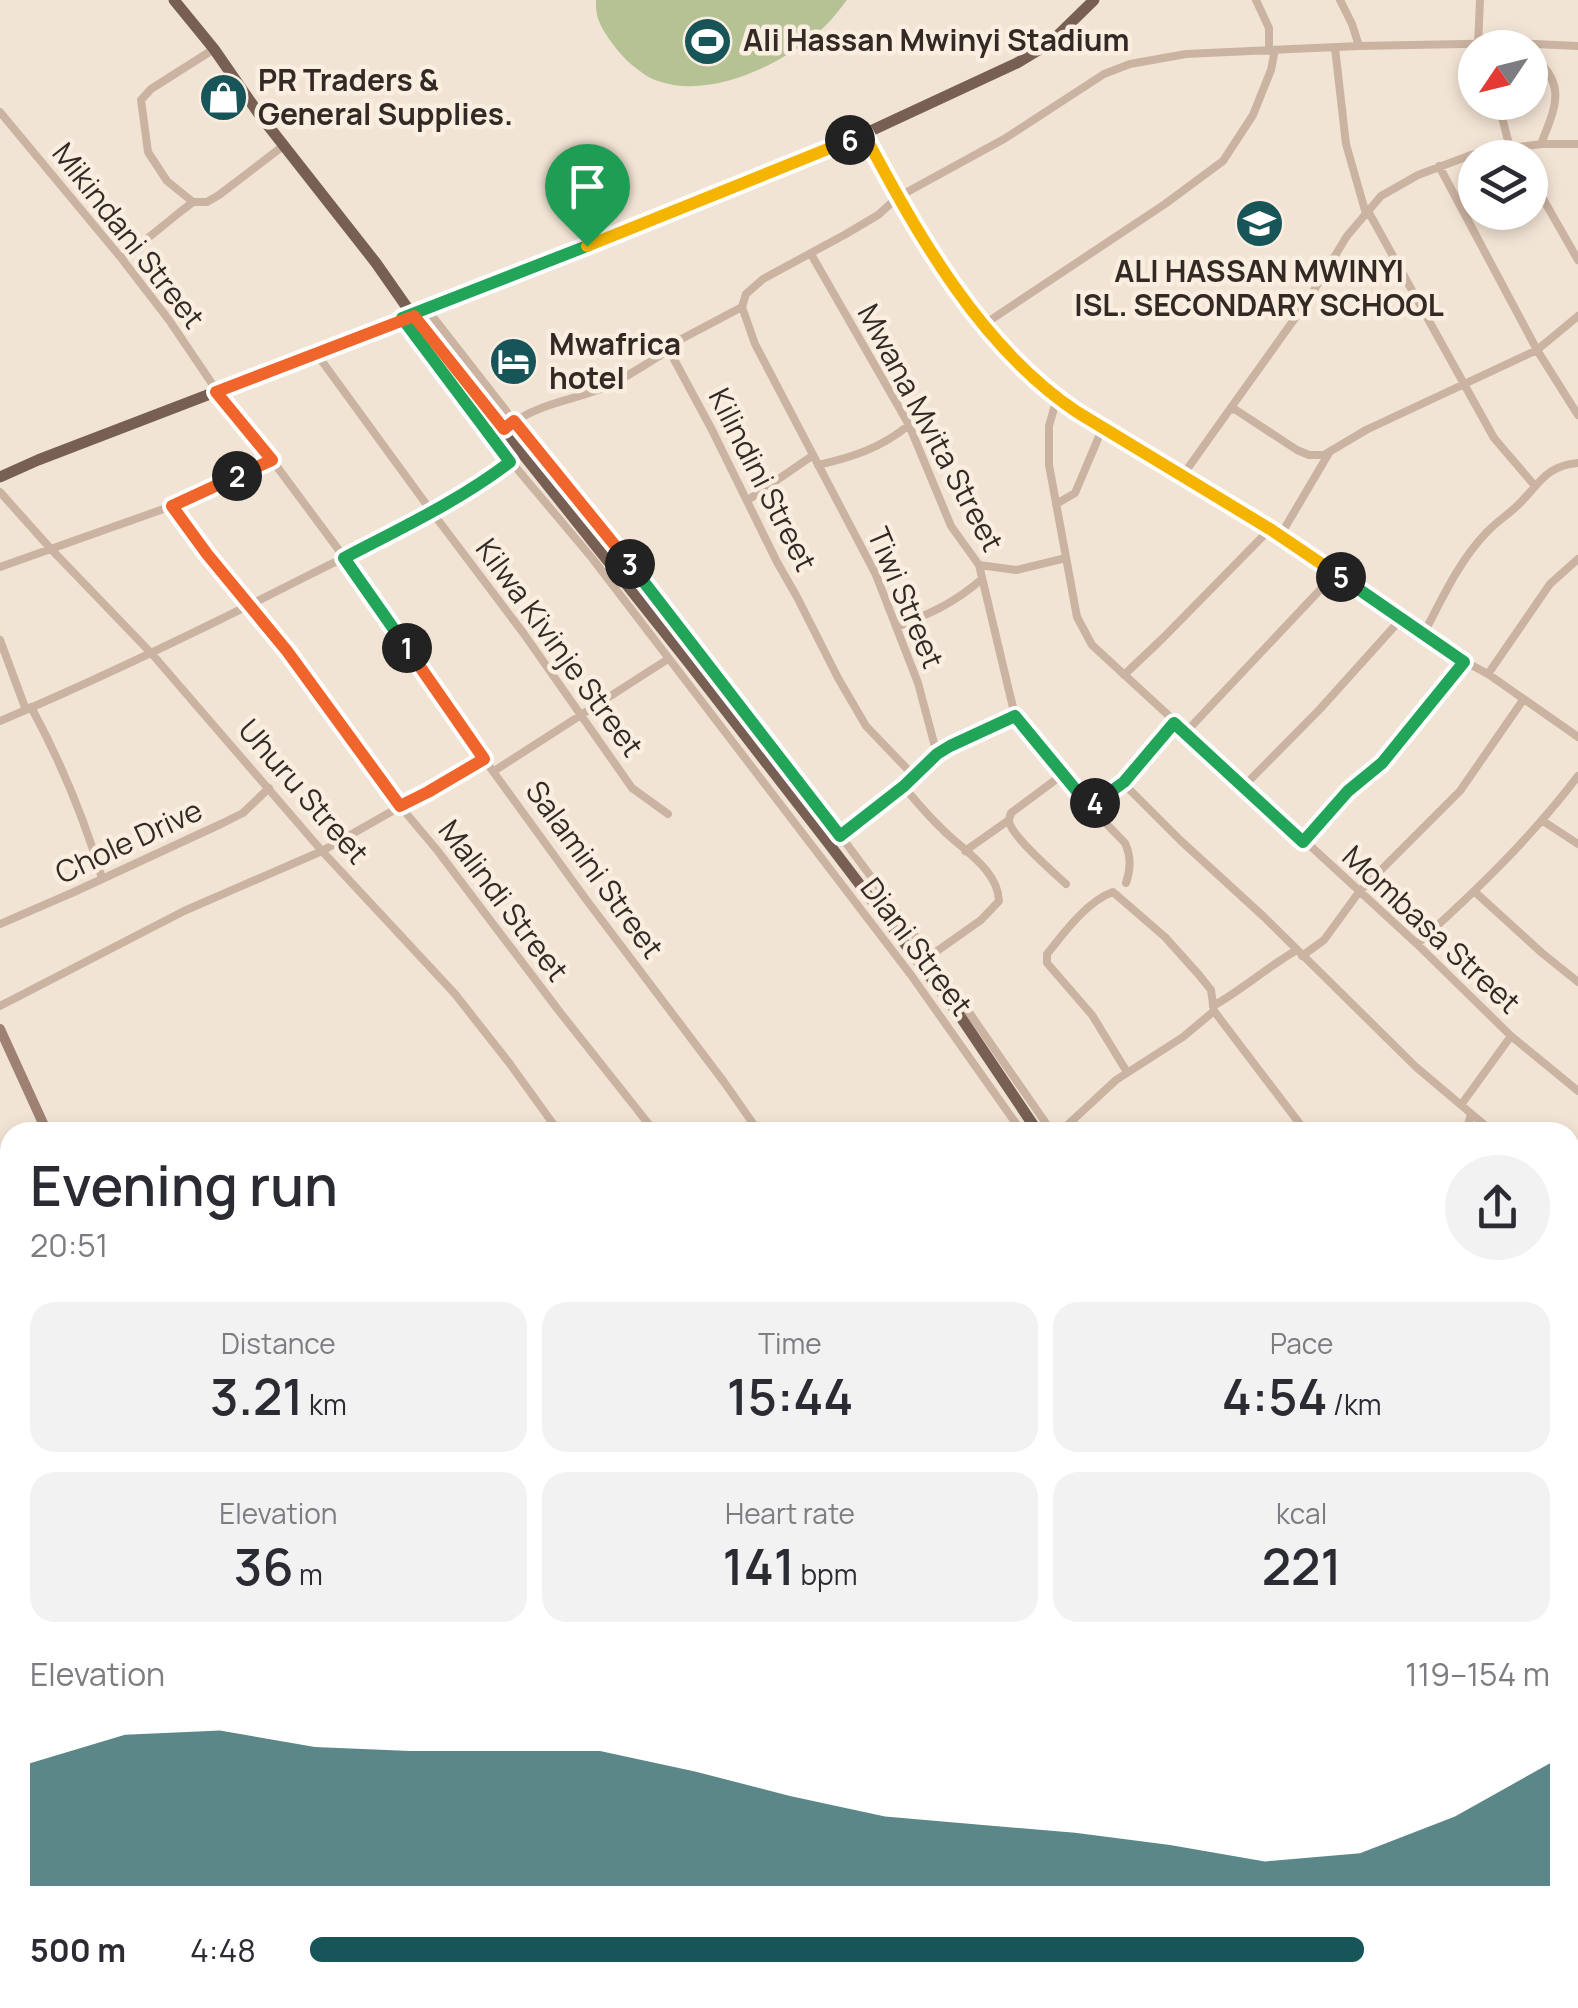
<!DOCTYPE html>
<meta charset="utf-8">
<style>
body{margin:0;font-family:Manrope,sans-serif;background:#f2f2f3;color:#2b2b33;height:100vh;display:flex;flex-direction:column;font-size:38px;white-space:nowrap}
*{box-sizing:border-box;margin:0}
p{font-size:32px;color:#7c7c81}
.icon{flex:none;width:55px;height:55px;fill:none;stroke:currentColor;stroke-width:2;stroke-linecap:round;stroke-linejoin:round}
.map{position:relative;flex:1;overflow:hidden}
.details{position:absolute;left:0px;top:1122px;width:1580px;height:888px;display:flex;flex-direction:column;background:#fff;border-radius:30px 30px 0 0;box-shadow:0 5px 15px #0003}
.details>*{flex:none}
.needle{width:65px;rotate:235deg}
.buttons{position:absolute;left:1458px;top:30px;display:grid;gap:20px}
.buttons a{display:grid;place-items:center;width:90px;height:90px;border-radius:50%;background:#fff;box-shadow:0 5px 15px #0003;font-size:50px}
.pin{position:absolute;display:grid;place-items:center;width:85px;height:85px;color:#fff;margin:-102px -42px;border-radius:50% 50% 50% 0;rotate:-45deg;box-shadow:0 0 10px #0007}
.pin .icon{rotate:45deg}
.km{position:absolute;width:50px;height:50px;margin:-25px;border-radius:50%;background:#222;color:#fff;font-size:28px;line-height:50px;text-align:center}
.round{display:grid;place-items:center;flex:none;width:105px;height:105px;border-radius:52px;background:#f2f2f3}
.summary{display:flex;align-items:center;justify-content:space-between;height:170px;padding:0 30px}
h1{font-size:55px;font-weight:600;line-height:75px}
.figures{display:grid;grid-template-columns:repeat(3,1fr);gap:15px;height:170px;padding:10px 30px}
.figures div{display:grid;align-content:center;border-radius:25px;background:#f2f2f3;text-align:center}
.figures b{font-size:50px;font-weight:600}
.figures small{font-size:28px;font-weight:400}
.figures p{font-size:28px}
.chart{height:280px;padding:20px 30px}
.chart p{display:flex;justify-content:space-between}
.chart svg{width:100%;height:180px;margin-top:10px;fill:#175558;opacity:.7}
ul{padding:0 30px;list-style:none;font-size:32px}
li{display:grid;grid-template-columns:160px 120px 1fr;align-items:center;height:75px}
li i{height:25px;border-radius:12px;background:#175558}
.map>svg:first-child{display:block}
.green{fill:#b4c294}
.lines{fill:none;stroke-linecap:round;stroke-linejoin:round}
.street{stroke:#cbb3a1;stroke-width:8}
.secondary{stroke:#9e8172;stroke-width:10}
.primary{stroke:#775f54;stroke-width:11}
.split-1-casing{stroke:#fff;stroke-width:20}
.split-2-casing{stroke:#fff;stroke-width:20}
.split-3-casing{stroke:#fff;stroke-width:20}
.split-4-casing{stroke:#fff;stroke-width:20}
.split-5-casing{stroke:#fff;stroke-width:20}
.split-6-casing{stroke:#fff;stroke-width:20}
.split-7-casing{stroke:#fff;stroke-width:20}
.split-1{stroke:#22a559;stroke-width:12}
.split-2{stroke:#f0652b;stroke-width:12}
.split-3{stroke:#f0652b;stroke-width:12}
.split-4{stroke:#22a559;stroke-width:12}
.split-5{stroke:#22a559;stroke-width:12}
.split-6{stroke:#f5b400;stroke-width:12}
.split-7{stroke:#f5b400;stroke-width:12}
.labels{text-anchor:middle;stroke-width:9;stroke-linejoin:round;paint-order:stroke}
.poi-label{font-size:30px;font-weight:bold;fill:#342924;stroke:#faeee1;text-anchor:start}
.street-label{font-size:30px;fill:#342924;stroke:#faeee1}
</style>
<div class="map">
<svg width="1578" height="2008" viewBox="0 0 1578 2008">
<rect width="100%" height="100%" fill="#f2e4d5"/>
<path class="green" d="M596 0H847C839 10 831 21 822 29 784 64 710 100 658 81 648 78 641 72 632 65 621 56 600 30 597 15 596 10 596 5 596 0Z"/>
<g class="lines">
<path class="street" d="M1256 0 1269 28V51
M1340 0 1352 24 1359 46
M1478 45 1480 0
M1335 48 1346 144 1366 214
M1530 54C1568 83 1556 106 1541 144
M1498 102 1510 148 1541 144H1578
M0 112 122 259 169 320 217 391 272 460 344 557 484 759 585 898 724 1082 759 1132
M864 134 898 197 983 325 1032 376 1057 398 1270 529 1464 661 1488 674 1578 737
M1439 166 1537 350 1578 415
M1530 176 1578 260
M193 202 167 181 148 152 141 100 151 89 214 49
M1368 211 1494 438 1535 486
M811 254 909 425 951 526 979 565 1015 716 1028 735 1090 807 1125 843C1131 856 1131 869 1126 883
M122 259 180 212 193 202H207L219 195 283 146
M742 307 755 344 876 575 918 683 937 754
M426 308 514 421 618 548 840 835 930 956 1052 1132
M402 319 487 433 592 558 911 975 1022 1132
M983 325 1165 204 1223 161 1253 115 1271 70 1275 50
M316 353 432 512 524 634 632 788 668 814
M1057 398 1049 426V465L1077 617 1092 645 1417 944 1511 1036 1578 1091
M1230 409 1308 300 1347 236 1381 196 1418 175 1471 155 1507 147 1513 149 1520 158
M511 424C536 406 563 402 592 392 619 383 644 365 669 350
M818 465C853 457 881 448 909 425
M1183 475 1230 409 1236 410 1297 450 1309 455H1324L1366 430 1537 350 1578 316
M0 492 50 548 152 654 322 851 455 994 510 1064 559 1132
M748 500 812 456
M1056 504 1075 493 1103 427
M172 506 207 554 287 651 400 806 437 850 559 1011 655 1132
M1280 536 1329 453
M979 565 1016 570 1066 558
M0 567 172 506 272 460
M897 627C931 613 953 604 982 579
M1424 633C1442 599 1459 561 1486 533 1497 521 1511 513 1522 501 1541 481 1547 466 1578 463
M0 640 26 710
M1488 674 1550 584 1578 559
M1124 675 1163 638 1270 529
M31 707C61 762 84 818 102 878
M0 721C106 676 209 626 311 574 379 540 450 508 510 462
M1185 733 1335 574
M494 771 668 659
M913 775 866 726 838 678 797 597 777 562 712 430 669 350 672 344 742 307 746 294 763 279 846 234 878 215 898 197 1004 139 1104 74 1130 64 1186 54 1359 46 1516 43 1578 46
M1062 775 1011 813C1010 816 1009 819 1009 821 1011 836 1054 873 1066 884
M1123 783 1180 840 1263 916 1416 1067 1493 1132
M903 786C916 801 927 815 941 828 961 849 998 869 999 901L981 920 930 956
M1244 786 1320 709 1401 619
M1090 807 1123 783 1174 723
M1543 821 1578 844
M1303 841 1348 791 1382 763 1464 661
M829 844 903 786C936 750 971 734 1015 716
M965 851 1009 820
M1475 892 1542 953 1578 982
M0 924 74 892 223 823 243 813 269 788
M1417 944C1477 890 1529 840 1578 776
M1302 956 1324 940 1359 892 1460 791 1523 700
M0 1006 184 911 322 851 484 759
M1213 1006C1242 990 1267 967 1297 950
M1127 1072 1092 1015 1047 963V954C1064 933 1087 901 1113 892L1165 937 1199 975 1211 990 1214 1011 1306 1132
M1461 1105 1511 1036
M1060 1132 1116 1080 1183 1037 1214 1011
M1466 1132 1471 1114
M1570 1188 1578 1194
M0 1218 10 1245
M0 1391 10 1392
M1570 1391 1578 1395
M0 1475H10
M1570 1705 1578 1716
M0 1776 10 1785
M1570 1857 1578 1849
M1570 1870 1578 1867
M0 1886H10
M0 1928 10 1910
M0 1960 3 1970 0 1980
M1570 1991 1578 1986
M117 2000 125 2008
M241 2000 247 2008
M780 2000 801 2008
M974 2000V2008
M1131 2000 1143 2008
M59 2008 63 2000
M388 2008 396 2000
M549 2008C563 2001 579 2008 592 2000
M771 2008 773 2000
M1004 2008V2000
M1228 2008 1234 2000
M1368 2008 1380 2000
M1542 2008 1555 2000"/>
<path class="secondary" d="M0 1029 47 1132
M929 2000 936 2008"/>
<path class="primary" d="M174 0 214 49 259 114 376 263 413 316 689 663 829 844 960 1016 1038 1132
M0 477 38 460 413 316 426 308 864 134 1017 63 1050 43 1094 0
M991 2008 992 2000"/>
</g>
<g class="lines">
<defs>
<path id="split-1" d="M407 648 344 558C401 528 459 501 510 462L402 318 587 246"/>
<path id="split-2" d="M237 476 172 506 207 554 287 651 400 806 428 792 484 759 407 648"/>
<path id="split-3" d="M237 476 272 460 216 392 414 316 504 429 514 421 630 564"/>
<path id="split-4" d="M630 564 840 836 904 786 937 754 950 746 1015 716 1090 807 1095 803"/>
<path id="split-5" d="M1095 803 1124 782 1174 723 1303 842 1348 791 1382 763 1464 662 1341 577"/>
<path id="split-6" d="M850 140 864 134C918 235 980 347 1077 412L1270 529 1341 577"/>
<path id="split-7" d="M587 246 850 140"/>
</defs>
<use href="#split-1" class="split-1-casing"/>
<use href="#split-2" class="split-2-casing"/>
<use href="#split-3" class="split-3-casing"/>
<use href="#split-4" class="split-4-casing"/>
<use href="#split-5" class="split-5-casing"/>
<use href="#split-6" class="split-6-casing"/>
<use href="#split-7" class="split-7-casing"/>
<use href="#split-1" class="split-1"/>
<use href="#split-2" class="split-2"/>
<use href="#split-3" class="split-3"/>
<use href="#split-4" class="split-4"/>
<use href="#split-5" class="split-5"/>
<use href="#split-6" class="split-6"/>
<use href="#split-7" class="split-7"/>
</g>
<defs>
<symbol id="stadium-disc" viewBox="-11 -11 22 22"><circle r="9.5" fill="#175558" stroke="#faeee1"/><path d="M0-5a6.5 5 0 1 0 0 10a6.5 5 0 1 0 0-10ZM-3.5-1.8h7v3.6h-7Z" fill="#fff"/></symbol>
<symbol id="shop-disc" viewBox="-11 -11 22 22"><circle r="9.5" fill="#175558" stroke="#faeee1"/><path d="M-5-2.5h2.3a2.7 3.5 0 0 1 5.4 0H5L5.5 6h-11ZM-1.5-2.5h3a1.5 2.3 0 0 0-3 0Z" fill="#fff"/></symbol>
<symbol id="school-disc" viewBox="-11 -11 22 22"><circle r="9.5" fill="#175558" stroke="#faeee1"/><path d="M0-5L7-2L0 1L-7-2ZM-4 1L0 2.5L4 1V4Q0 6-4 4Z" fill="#fff"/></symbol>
<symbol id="hotel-disc" viewBox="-11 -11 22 22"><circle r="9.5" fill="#175558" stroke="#faeee1"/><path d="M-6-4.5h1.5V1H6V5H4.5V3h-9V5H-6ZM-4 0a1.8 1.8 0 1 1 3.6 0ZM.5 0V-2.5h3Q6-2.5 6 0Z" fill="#fff"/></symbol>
</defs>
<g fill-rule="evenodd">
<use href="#stadium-disc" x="680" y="14" width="55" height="55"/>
<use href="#shop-disc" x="196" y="70" width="55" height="55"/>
<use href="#school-disc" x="1232" y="196" width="55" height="55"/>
<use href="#hotel-disc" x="486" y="334" width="55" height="55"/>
</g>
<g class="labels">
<g class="poi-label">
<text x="743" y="51">Ali Hassan Mwinyi Stadium</text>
<text x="258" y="91">PR Traders &amp;<tspan x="258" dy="34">General Supplies.</tspan></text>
<text x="1259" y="282" text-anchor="middle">ALI HASSAN MWINYI<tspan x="1259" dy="34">ISL. SECONDARY SCHOOL</tspan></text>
<text x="549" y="355">Mwafrica<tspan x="549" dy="34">hotel</tspan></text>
</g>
<g class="street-label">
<text transform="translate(128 236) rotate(52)" y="10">Mikindani Street</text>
<text transform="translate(930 428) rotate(62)" y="10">Mwana Mvita Street</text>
<text transform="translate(762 480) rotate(63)" y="10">Kilindini Street</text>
<text transform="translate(905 598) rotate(67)" y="10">Tiwi Street</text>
<text transform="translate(559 648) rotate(54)" y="10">Kilwa Kivinje Street</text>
<text transform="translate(303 792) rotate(49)" y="10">Uhuru Street</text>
<text transform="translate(129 842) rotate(-25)" y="10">Chole Drive</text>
<text transform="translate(594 870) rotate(54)" y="10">Salamini Street</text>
<text transform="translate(503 901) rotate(53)" y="10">Malindi Street</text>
<text transform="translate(1431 930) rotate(43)" y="10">Mombasa Street</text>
<text transform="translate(916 947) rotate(53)" y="10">Diani Street</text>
</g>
</g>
</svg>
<div class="buttons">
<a><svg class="needle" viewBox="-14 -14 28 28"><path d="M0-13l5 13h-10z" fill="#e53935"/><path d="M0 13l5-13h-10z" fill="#7c7c81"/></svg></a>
<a><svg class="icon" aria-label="layers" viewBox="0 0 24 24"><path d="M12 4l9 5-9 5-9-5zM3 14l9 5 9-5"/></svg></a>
</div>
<div class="pin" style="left:587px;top:246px;background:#1e9e55"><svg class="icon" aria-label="arrive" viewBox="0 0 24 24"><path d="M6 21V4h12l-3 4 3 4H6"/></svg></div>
<b class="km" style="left:407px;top:648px">1</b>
<b class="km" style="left:237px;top:476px">2</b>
<b class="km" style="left:630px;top:564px">3</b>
<b class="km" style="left:1095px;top:803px">4</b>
<b class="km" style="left:1341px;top:577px">5</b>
<b class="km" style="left:850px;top:140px">6</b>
<section class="details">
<div class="summary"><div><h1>Evening run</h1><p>20:51</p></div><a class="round"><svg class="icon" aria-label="share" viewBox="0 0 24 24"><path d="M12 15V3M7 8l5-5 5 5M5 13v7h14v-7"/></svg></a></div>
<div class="figures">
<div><p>Distance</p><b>3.21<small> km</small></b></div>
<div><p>Time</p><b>15:44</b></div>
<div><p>Pace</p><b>4:54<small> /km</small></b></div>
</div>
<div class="figures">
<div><p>Elevation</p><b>36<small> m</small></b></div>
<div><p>Heart rate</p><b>141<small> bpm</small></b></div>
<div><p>kcal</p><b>221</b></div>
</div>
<div class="chart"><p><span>Elevation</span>119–154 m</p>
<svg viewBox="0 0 160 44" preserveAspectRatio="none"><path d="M0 44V14L10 7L20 6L30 10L40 11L50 11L60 11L70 16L80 22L90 27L100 29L110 31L120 34L130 38L140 36L150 27L160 14V44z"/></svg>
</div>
<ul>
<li><b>500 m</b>4:48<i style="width:85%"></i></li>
</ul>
</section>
</div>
